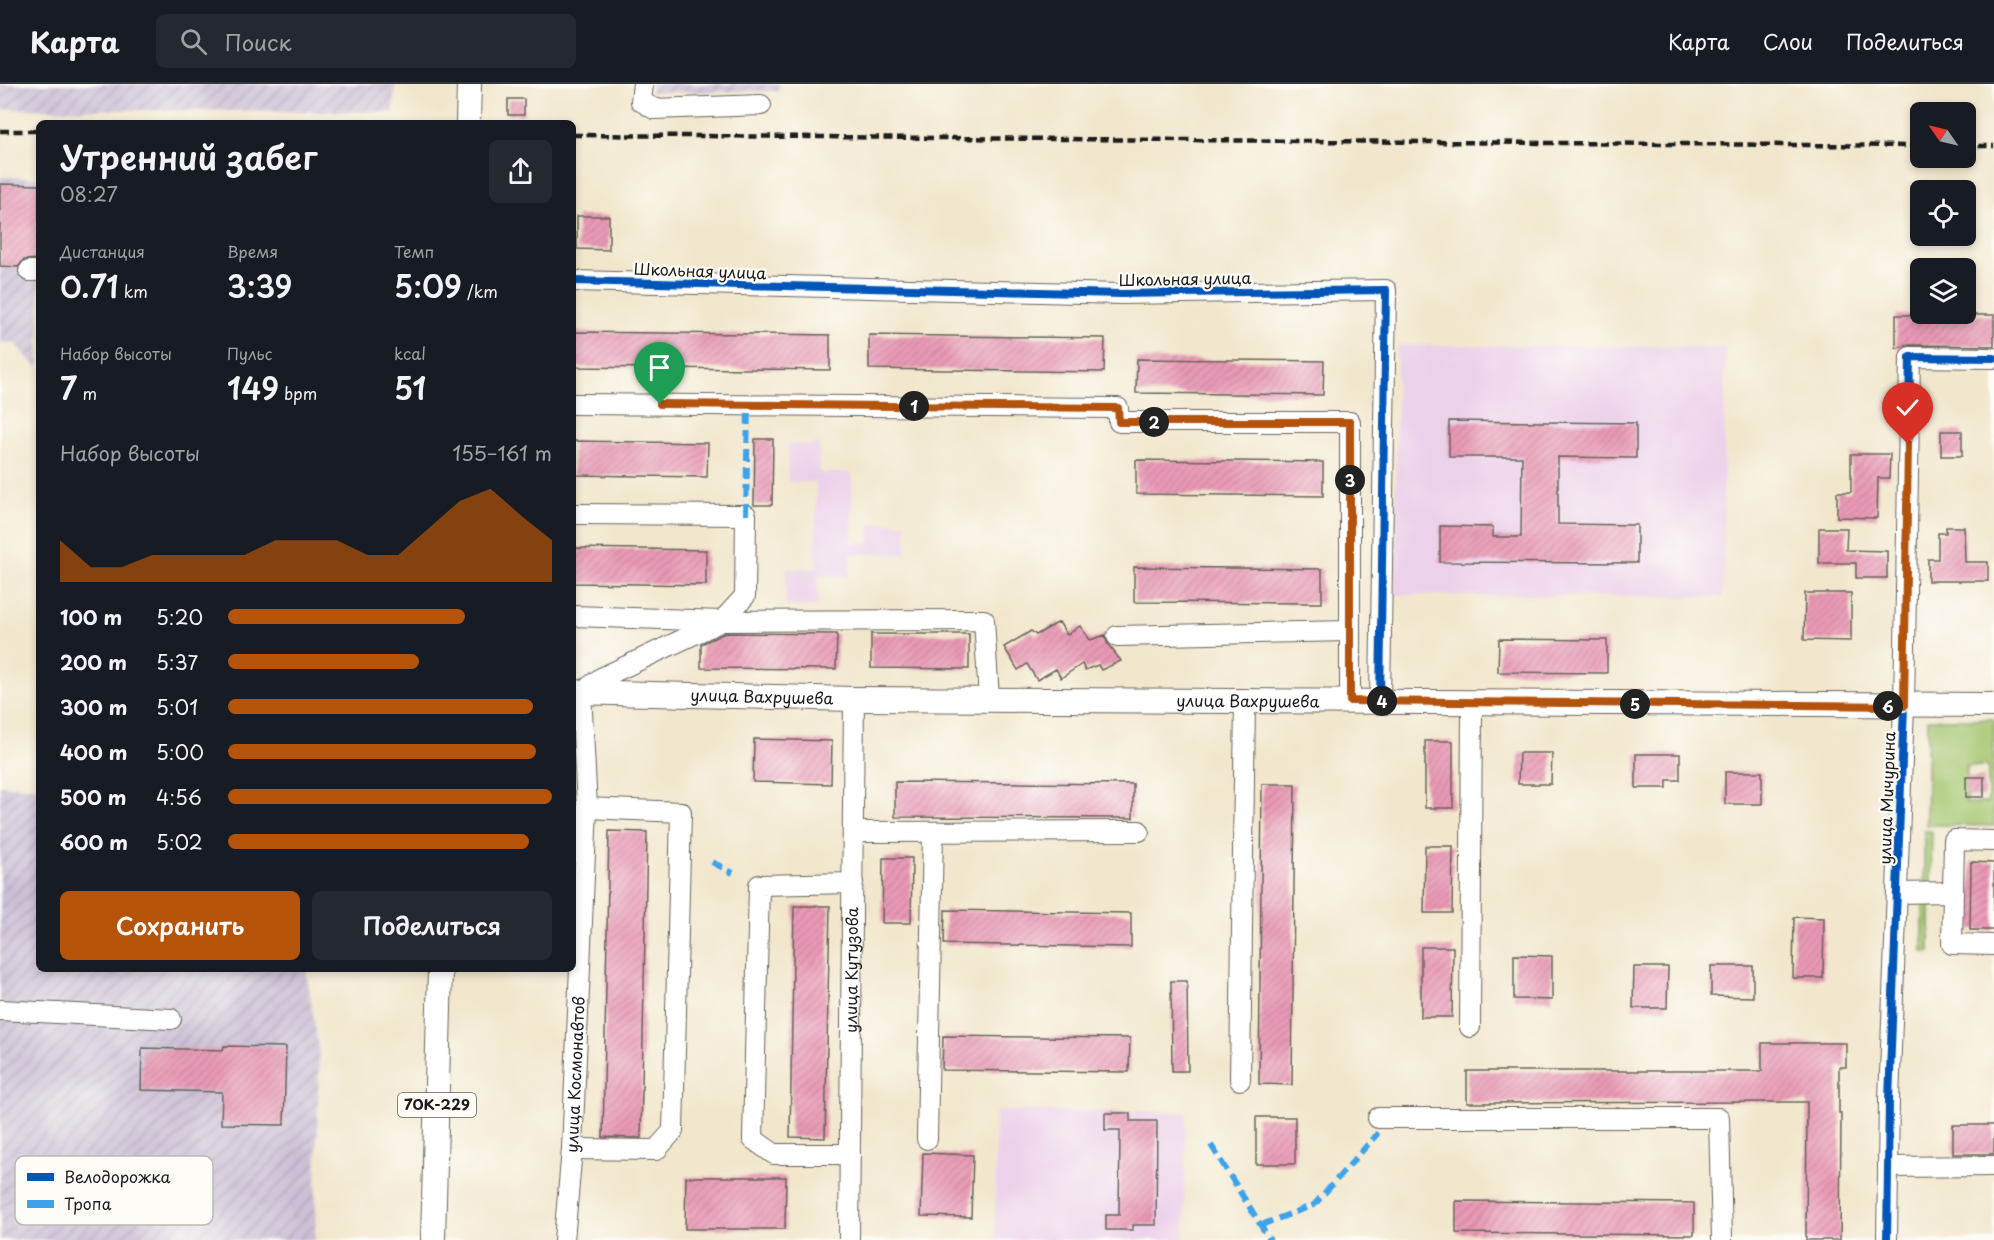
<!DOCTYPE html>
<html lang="ru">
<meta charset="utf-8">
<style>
body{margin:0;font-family:"Playpen Sans",sans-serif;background:#242831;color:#f1f3f6;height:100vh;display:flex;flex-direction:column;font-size:22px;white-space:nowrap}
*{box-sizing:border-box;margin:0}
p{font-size:20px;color:#9ea1a6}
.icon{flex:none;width:33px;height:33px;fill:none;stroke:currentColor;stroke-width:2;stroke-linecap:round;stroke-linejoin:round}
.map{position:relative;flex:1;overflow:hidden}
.details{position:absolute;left:36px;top:36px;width:540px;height:852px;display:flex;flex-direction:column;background:#171b24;border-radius:9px;box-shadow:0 3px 9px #0003}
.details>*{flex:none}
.needle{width:39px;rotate:304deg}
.fabs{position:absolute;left:1910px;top:18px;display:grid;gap:12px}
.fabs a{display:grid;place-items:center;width:66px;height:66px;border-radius:9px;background:#171b24;box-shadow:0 3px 9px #0003;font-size:30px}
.pin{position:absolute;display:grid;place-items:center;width:51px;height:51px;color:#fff;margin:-62px -26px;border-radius:50% 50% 50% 0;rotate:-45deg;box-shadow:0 0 6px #0007}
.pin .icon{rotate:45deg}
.km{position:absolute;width:30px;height:30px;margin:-15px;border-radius:50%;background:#222;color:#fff;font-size:16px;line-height:30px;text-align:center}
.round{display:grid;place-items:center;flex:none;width:63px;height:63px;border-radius:9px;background:#242831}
.head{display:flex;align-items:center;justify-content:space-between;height:102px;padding:0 24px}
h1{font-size:33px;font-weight:600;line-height:45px}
.figures{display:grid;grid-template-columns:repeat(3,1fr);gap:9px;height:102px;padding:6px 24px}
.figures div{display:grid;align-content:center}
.figures b{font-size:30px;font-weight:600}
.figures small{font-size:16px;font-weight:400}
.figures p{font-size:16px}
.chart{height:168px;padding:12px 24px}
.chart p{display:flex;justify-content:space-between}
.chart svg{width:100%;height:108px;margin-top:6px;fill:#b45309;opacity:.7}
.button{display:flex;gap:12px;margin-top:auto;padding:12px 24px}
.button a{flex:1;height:69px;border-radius:9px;background:#b45309;color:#fff;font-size:24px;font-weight:600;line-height:69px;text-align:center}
.button a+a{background:#242831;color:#f1f3f6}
ul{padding:0 24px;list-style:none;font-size:20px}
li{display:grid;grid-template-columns:96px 72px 1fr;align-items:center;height:45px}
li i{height:15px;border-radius:8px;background:#b45309}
header{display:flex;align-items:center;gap:36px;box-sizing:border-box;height:84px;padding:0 30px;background:#171b24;border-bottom:2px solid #363941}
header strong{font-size:28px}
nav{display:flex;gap:33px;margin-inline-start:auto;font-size:21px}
.search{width:420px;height:54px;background:#242831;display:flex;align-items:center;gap:15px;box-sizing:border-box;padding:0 21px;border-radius:9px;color:#9ea1a6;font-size:22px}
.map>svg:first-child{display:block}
.built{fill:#ecd1ea}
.industrial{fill:url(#industrial-furrows)}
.grass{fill:#a4c66f;stroke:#607146;stroke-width:1.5;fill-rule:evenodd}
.building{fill:url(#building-hatch)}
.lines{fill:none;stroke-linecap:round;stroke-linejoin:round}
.minor-casing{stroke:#67635a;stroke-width:22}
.major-casing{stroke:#67635a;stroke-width:26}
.minor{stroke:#fff;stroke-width:20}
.major{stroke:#fff;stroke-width:24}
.rail{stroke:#1c1c1c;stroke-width:4.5;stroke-dasharray:9 4.5;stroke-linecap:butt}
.quiet{stroke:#3da2ea;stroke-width:6;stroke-dasharray:12 6;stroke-linecap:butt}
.cycleway-casing{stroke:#fdfcf7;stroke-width:11}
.cycleway{stroke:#0057b8;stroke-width:8}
.route-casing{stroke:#fff;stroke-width:12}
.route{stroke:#b45309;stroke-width:8}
.labels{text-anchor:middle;stroke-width:4.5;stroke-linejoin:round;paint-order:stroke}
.shield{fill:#fdfcf7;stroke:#605f5e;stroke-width:1.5}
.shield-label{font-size:15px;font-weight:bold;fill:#1c1c1c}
.street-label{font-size:16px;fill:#1c1c1c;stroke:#fdfcf7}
.key{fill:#fdfcf7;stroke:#bab9b5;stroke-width:1.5}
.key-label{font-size:16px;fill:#1c1c1c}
</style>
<header>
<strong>Карта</strong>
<div class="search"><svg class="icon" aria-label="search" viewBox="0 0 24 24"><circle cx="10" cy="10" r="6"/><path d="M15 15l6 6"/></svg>Поиск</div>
<nav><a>Карта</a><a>Слои</a><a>Поделиться</a></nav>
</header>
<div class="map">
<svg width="1994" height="1156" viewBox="0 0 1994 1156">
<defs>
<pattern id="industrial-furrows" width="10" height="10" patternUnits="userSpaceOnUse" patternTransform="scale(1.5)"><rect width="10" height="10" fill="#cbbfd5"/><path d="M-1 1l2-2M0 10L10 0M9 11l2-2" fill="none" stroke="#aea4b6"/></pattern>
<pattern id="building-hatch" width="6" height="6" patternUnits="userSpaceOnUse" patternTransform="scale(1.5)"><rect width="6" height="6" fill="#e999b5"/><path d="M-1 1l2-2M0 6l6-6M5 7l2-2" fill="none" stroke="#c7839b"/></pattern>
</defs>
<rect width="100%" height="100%" fill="#fdfcf7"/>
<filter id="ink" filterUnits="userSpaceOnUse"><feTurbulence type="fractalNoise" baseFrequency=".0167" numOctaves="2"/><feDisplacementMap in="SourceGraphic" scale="12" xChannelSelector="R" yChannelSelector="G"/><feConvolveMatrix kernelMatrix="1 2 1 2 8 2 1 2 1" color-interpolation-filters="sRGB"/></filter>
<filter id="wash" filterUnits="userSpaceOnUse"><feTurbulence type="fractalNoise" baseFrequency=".008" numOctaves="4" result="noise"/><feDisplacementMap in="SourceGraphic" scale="24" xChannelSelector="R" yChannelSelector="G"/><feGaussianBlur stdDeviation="1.35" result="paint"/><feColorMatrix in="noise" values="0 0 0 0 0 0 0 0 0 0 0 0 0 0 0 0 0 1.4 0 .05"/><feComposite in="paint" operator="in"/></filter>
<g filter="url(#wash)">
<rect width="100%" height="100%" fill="#f2e7cd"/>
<path class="built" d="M1397 261 1725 263 1723 513 1395 511Z
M788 360H819V389H852V459H870V439H906V470H850L849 492H818V522H786V485H816V398H788Z
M996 1027 1186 1028 1184 1156H995Z"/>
<path class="industrial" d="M0 0H395L393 28 0 25Z
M651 0H779V7L651 8Z
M0 93 39 94V285L14 259 0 258Z
M0 701 39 704V885H306L319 969 315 1156H0Z"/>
<path class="grass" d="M1928 635H1994V742L1926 741ZM1967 682H1988V719H1966Z
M1924 747H1932L1931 798H1924Z
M1923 817 1930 818V868H1923Z"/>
<g id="blocks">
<path class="building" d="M508 15H524V31H508Z
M0 100 39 101V175L24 176 18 183 0 182Z
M577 132H609V166L577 165Z
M1896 231H1994V262L1910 261 1896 264Z
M573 248 830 251V286L573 283Z
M869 251 1105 254 1104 288 869 285Z
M1137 275 1324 277 1323 311 1136 309Z
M1449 337 1636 339V374L1558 373V440L1637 441V479L1440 478V442L1493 443V453H1521L1522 373H1449Z
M1941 347H1962V372H1941Z
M755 355H773L772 421H754Z
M573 357 708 359 707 393 573 391Z
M1851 370H1890L1889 394H1878L1877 434 1837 433V408H1851Z
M1136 376 1323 378V412L1136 410Z
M1946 443H1964L1965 478H1988V497H1928V475H1938V449H1946Z
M1819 444H1847L1846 466 1887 467V494H1856V479H1819Z
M573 464 706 466V501L573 499Z
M1134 483 1322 485V519L1134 518Z
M1805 509H1851V557L1804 556Z
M1059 538 1067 551 1080 542 1090 556 1105 551 1107 559 1121 577 1101 586 1098 581 1085 586 1082 580 1061 594 1056 585 1037 596 1027 580 1018 586 1004 563 1031 547 1036 551Z
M725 549 837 550 836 585 701 584V560Z
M871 550H969V585L871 584Z
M1499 555 1607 556V589L1498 588Z
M754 655 832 657 831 700 753 698Z
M1425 657H1453V724H1425Z
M1519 669H1552L1551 700H1518Z
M1636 670H1680V696H1667V704H1636Z
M1725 688H1762V720H1725Z
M1966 693H1984V713H1966Z
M895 698 1133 700V734L895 733Z
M1262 700H1295L1292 1001 1259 1000Z
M609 747 647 748 641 1054 603 1053Z
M1425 762H1453L1452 829H1424Z
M883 774H912L911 839H882Z
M1971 778 1994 779V846H1970Z
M794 822H830L825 1054 790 1053Z
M945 826 1131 829V863L944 860Z
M1794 833 1824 834 1823 894H1793Z
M1421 863H1453L1452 933H1421Z
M1514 871 1552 872V916L1514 915Z
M1711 882H1753V913L1711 912Z
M1634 883H1668L1667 924H1633Z
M1171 897H1187L1188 987H1172Z
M943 952 1130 954 1129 988 942 986Z
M1762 959H1846V983H1839V1029H1841L1840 1156H1806L1807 1018 1467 1019V987H1762Z
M224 962 286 963 284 1041 221 1040 222 1008 141 1006 142 964 223 966Z
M1105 1029H1130V1037H1157L1156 1141H1133V1146H1106V1131H1119L1120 1046H1105Z
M1256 1033H1295V1080H1256Z
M1953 1041H1994V1070H1953Z
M923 1069 973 1071 971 1133 921 1132Z
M686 1093H786L785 1145H685Z
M1456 1117 1694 1119V1151L1456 1149Z"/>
</g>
</g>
<g filter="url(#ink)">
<use href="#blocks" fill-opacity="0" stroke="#67635a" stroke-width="1.5"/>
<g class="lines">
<defs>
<g id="minor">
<path d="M643 0 641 17 654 25 761 21"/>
<path d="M29 187H39"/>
<path d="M573 197 1121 210 1386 206 1380 617"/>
<path d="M573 320 1118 324 1119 338H1350V617"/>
<path d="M573 532 722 537 984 536 989 615"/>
<path d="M1117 552 1350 547"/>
<path d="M853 748 1139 747"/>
<path d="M1994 757 1954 756 1952 860 1994 861"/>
<path d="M1897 809 1953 808"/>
<path d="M0 926 171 935"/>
<path d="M1470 943 1472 619"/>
<path d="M1240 996 1245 617"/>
<path d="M1378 1034H1719L1722 1156"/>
<path d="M927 1055 933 748"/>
<path d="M572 1065 656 1066 673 1047 681 728 587 724"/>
<path d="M850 1070H774L753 1055 759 801 853 799"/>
<path d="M1888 1083 1994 1082"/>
<path id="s1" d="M564 1156 572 1065 587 724 581 609 601 594 722 537 745 512 746 431 573 430"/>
<path id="s2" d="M849 1156 854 615"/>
<path d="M1887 1156 1889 1016 1904 622 1910 273 1994 274"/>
</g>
<g id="major">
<path d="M468 39 469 0"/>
<path id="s3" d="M573 608 854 615 1994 621"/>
<path d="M433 1156 440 885"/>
</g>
</defs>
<use href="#minor" class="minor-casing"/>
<use href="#major" class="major-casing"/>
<use href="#minor" class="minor"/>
<use href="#major" class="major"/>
<path class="rail" d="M0 47H39
M573 51 1920 62
M1965 62H1994"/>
<path class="quiet" d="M746 431 748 321
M712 778 733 789
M1211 1061 1270 1156
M1261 1141 1314 1121 1378 1049"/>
<defs>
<path id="cycleway" d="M573 197 1121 210 1386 206 1380 617
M1887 1156 1889 1016 1904 622 1910 273 1994 274"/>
</defs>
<use href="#cycleway" class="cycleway-casing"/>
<use href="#cycleway" class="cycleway"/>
</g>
</g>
<g class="lines" filter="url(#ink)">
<defs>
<path id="route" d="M660 320 1118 324 1119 338H1350V617L1904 622 1908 360"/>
</defs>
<use href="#route" class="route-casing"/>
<use href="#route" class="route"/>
</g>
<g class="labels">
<rect class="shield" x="398" y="1009" width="78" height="24" rx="4.5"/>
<g class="shield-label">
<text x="437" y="1026">70К-229</text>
</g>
<g class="street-label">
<text transform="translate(700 187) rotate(2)" y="6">Школьная улица</text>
<text transform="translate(1185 195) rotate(-1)" y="6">Школьная улица</text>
<text dy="6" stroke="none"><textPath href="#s3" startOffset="189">улица Вахрушева</textPath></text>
<text dy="6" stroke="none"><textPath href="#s3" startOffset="675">улица Вахрушева</textPath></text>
<text transform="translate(1887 714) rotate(-88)" y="6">улица Мичурина</text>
<text dy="6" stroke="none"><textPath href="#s2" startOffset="270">улица Кутузова</textPath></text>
<text dy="6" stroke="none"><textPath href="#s1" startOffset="166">улица Космонавтов</textPath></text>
</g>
</g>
<rect x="15" y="1072" width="198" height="69" rx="9" class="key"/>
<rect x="27" y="1089" width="27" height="8" fill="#0057b8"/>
<rect x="27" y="1116" width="27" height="8" fill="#3da2ea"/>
<g class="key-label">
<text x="64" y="1099">Велодорожка</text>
<text x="64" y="1126">Тропа</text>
</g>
</svg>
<div class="fabs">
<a><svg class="needle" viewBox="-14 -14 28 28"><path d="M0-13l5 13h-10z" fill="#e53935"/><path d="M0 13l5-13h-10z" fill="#9ea1a6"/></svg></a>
<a><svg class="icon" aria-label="locate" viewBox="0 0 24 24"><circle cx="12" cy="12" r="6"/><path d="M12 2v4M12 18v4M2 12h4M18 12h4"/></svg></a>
<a><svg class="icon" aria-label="layers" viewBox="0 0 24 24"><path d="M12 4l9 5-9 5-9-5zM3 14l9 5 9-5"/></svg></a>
</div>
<div class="pin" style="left:660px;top:320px;background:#1e9e55"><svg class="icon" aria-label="arrive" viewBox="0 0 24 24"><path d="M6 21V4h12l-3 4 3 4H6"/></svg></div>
<div class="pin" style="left:1908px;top:360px;background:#d93025"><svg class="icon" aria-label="check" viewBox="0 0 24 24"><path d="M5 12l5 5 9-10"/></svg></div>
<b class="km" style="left:914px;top:322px">1</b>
<b class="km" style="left:1154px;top:338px">2</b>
<b class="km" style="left:1350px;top:396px">3</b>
<b class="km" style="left:1382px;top:617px">4</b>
<b class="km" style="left:1635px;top:620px">5</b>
<b class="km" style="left:1888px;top:622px">6</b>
<section class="details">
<div class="head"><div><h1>Утренний забег</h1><p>08:27</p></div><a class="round"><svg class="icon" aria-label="share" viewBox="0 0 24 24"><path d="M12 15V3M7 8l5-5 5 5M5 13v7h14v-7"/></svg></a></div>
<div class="figures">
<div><p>Дистанция</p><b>0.71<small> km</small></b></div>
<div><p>Время</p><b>3:39</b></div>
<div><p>Темп</p><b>5:09<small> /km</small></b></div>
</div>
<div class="figures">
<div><p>Набор высоты</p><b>7<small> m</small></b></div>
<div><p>Пульс</p><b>149<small> bpm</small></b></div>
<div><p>kcal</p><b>51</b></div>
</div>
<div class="chart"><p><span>Набор высоты</span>155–161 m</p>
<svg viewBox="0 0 160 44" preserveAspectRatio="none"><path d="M0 44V27L10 38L20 38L30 33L40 33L50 33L60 33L70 27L80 27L90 27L100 33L110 33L120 22L130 11L140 6L150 17L160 27V44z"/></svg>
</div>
<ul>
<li><b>100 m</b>5:20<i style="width:73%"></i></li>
<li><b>200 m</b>5:37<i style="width:59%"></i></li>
<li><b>300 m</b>5:01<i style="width:94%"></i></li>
<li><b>400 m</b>5:00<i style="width:95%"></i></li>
<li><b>500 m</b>4:56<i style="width:100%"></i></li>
<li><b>600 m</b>5:02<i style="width:93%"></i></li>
</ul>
<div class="button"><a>Сохранить</a><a>Поделиться</a></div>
</section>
</div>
